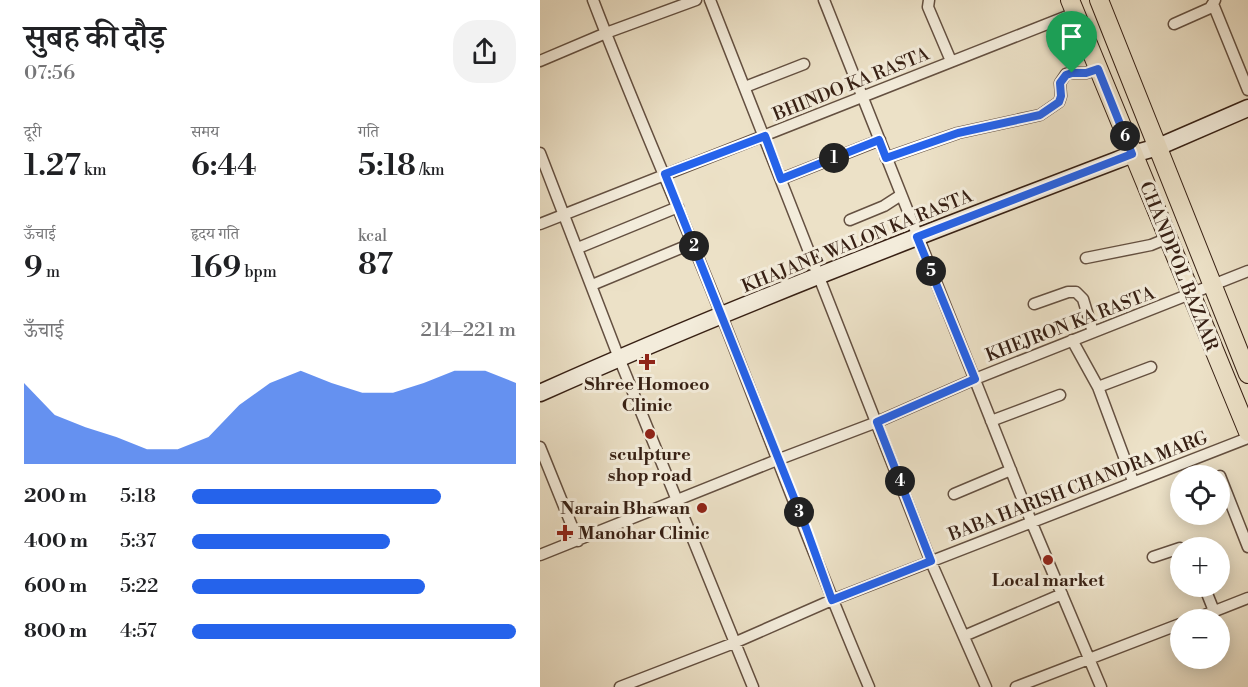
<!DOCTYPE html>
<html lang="hi">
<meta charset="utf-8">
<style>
body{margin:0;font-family:"Libre Bodoni","Noto Serif Devanagari",serif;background:#f2f2f2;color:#202124;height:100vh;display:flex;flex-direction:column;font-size:22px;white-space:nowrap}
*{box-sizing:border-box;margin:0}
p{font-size:20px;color:#757577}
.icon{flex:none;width:33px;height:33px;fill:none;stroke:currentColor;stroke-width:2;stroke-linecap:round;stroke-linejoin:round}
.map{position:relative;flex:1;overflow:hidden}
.sheet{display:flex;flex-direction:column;background:#fff;width:540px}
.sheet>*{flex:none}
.controls{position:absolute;left:630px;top:465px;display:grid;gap:12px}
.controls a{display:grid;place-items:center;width:60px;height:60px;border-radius:50%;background:#fff;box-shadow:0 3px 15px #0003;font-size:30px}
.pin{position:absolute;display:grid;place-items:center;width:51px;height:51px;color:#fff;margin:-62px -26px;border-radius:50% 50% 50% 0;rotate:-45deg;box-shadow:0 0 6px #0007}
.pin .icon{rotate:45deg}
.km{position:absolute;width:30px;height:30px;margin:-15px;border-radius:50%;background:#222;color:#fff;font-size:16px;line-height:30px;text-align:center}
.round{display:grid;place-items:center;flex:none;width:63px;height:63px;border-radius:24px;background:#f2f2f2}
.overview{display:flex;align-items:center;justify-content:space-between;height:102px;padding:0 24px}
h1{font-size:33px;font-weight:600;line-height:45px}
.figures{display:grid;grid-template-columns:repeat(3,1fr);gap:9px;height:102px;padding:6px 24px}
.figures div{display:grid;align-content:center}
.figures b{font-size:30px;font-weight:600}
.figures small{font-size:16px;font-weight:400}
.figures p{font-size:16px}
.chart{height:168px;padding:12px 24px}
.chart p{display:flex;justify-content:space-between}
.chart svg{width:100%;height:108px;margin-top:6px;fill:#2563eb;opacity:.7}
ul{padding:0 24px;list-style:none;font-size:20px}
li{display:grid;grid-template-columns:96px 72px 1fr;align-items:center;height:45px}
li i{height:15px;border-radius:8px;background:#2563eb}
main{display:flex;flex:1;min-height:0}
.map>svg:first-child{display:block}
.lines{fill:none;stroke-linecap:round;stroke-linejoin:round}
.street-casing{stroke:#645041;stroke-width:13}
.secondary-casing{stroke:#372014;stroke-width:19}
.primary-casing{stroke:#372014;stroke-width:20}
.street{stroke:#f3ecdb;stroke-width:10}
.secondary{stroke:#f3ecdb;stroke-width:16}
.primary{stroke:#ece1c7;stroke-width:18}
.route-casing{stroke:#fff;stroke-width:12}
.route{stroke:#2563eb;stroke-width:8}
.poi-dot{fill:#8f2418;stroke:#f3ecdb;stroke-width:2}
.labels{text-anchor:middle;stroke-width:6;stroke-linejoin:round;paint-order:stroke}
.street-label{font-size:18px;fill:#372014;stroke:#f3ecdb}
.poi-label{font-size:18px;font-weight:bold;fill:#372014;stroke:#f3ecdb}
</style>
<main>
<section class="sheet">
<div class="overview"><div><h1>सुबह की दौड़</h1><p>07:56</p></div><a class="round"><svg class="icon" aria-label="share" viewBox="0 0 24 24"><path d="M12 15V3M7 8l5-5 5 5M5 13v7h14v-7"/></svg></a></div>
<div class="figures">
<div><p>दूरी</p><b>1.27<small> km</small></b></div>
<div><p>समय</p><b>6:44</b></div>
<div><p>गति</p><b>5:18<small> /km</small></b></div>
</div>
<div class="figures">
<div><p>ऊँचाई</p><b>9<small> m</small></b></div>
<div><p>हृदय गति</p><b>169<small> bpm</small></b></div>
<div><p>kcal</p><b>87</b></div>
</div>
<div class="chart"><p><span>ऊँचाई</span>214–221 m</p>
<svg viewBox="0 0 160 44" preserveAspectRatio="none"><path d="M0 44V11L10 24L20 29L30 33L40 38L50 38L60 33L70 20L80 11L90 6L100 11L110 15L120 15L130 11L140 6L150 6L160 11V44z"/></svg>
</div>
<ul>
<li><b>200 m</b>5:18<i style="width:77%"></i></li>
<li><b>400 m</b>5:37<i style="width:61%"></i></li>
<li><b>600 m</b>5:22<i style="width:72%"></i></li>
<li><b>800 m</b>4:57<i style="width:100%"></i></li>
</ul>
</section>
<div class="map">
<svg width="708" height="687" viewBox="0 0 708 687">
<rect width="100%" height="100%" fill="#ece1c7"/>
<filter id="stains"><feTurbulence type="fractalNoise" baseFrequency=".00333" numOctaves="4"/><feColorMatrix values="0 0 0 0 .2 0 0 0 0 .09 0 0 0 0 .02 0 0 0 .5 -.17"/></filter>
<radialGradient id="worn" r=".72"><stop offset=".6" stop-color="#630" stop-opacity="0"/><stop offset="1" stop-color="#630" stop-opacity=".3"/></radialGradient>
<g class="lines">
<defs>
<path id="street" d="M53 0C91 100 135 199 175 299 226 428 274 559 329 687
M170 0 391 562 446 687
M284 0 491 521 561 687
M389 0 388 7 411 61
M673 4 708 90
M634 24 670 8 675 0
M0 61 66 33 156 0
M205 87 264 64
M0 153 79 358 213 687
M346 158 418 133 500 115 519 102 521 96 520 83 526 74 532 73H546L558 69
M241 179 340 140
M310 220 344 206 361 195
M0 224 535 13
M38 248 138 207
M546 258 611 245 628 238
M52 285 153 243
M494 304 528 292H536L543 299 553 332
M532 340 558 387 593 481
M558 387 611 367
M451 421 520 395
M0 447 38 541
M680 476 708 547
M414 494 471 470
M0 555 237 460 337 422 435 379 708 271
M613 557 640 548
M664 586 674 611
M652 620 708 598
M424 636 522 594
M80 687 194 643 292 600 708 438
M476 687 640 624"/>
<path id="secondary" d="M0 393C194 306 394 230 593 154L618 147 708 108"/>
<path id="primary" d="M530 0 708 432
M559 0 708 374"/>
</defs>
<use href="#street" class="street-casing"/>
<use href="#secondary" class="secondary-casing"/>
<use href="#primary" class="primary-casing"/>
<use href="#street" class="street"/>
<use href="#secondary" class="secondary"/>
<use href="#primary" class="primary"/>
</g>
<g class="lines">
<defs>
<path id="route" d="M558 69 592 154 377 237 435 379 337 422 391 561 292 600 266 528 125 174 225 136 241 179 339 140 346 158 418 133 500 115 519 102 521 96 520 83 526 75 532 73H546Z"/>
</defs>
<use href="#route" class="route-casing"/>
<use href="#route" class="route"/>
</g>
<g class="poi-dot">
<path d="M104 353h6v6h6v6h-6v6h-6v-6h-6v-6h6z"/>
<circle cx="110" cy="434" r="6"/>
<circle cx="162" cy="508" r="6"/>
<path d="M22 524h6v6h6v6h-6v6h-6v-6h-6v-6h6z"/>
<circle cx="508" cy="560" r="6"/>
</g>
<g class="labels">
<g class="street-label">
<text transform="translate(311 84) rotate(-22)" y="6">BHINDO KA RASTA</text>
<text transform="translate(317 241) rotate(-22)" y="6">KHAJANE WALON KA RASTA</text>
<text transform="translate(639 266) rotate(68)" y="6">CHANDPOL BAZAAR</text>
<text transform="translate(530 324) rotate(-21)" y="6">KHEJRON KA RASTA</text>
<text transform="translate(538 486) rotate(-21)" y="6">BABA HARISH CHANDRA MARG</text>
</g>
<g class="poi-label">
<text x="107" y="390">Shree Homoeo<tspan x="107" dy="21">Clinic</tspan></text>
<text x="110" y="460">sculpture<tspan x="110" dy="21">shop road</tspan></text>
<text x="150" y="514" text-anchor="end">Narain Bhawan</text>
<text x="38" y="539" text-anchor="start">Manohar Clinic</text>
<text x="508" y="586">Local market</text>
</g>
</g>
<rect width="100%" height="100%" filter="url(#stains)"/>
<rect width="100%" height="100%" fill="url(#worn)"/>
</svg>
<div class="controls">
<a><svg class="icon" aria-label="locate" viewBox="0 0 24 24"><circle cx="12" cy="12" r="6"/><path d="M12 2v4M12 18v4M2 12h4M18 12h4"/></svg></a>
<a>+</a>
<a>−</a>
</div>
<div class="pin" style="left:532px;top:73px;background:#1e9e55"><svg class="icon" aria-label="arrive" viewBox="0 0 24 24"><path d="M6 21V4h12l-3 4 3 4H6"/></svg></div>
<b class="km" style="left:294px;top:158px">1</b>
<b class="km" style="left:154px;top:246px">2</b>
<b class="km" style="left:259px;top:512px">3</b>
<b class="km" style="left:360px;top:481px">4</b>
<b class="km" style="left:391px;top:271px">5</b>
<b class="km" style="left:585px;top:136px">6</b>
</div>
</main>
